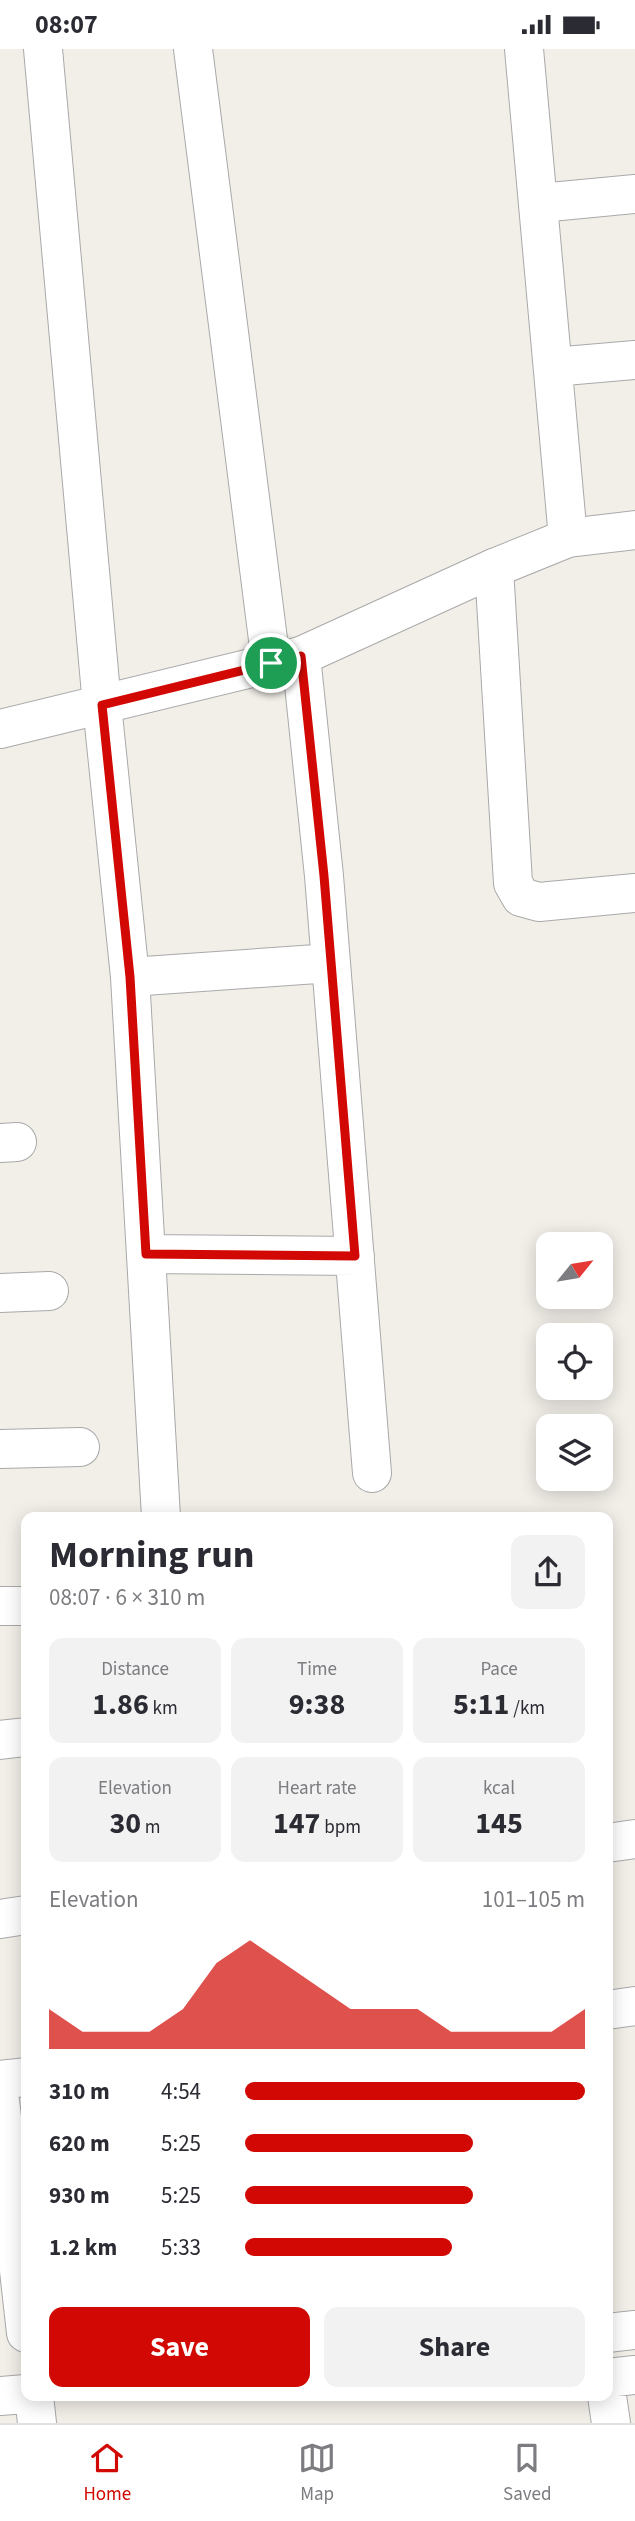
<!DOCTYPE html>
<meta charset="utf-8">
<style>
body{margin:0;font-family:"Source Sans 3",sans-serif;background:#f2f2f3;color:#2b2b33;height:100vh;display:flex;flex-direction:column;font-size:26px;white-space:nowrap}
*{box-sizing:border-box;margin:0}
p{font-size:23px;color:#7c7c81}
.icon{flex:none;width:38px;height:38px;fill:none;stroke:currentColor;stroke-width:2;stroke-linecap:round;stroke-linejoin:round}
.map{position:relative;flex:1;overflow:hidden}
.drawer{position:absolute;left:21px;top:1463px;width:592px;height:889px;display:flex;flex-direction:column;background:#fff;border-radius:14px;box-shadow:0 4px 18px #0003}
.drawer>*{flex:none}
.needle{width:46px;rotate:60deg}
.fabs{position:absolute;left:536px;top:1183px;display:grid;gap:14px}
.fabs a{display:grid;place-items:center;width:77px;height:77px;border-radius:14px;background:#fff;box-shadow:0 4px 18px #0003;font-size:35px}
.pin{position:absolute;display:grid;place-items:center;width:60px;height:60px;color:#fff;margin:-30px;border:4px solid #fff;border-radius:50%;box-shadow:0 2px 7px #0007}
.round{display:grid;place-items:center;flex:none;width:74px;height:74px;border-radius:14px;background:#f2f2f3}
.overview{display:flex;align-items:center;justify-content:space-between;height:119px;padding:0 28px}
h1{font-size:38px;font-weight:700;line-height:52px}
.figures{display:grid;grid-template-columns:repeat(3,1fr);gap:10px;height:119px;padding:7px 28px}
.figures div{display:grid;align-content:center;border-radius:14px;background:#f2f2f3;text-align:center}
.figures b{font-size:30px;font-weight:700}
.figures small{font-size:19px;font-weight:400}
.figures p{font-size:19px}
.chart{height:196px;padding:14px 28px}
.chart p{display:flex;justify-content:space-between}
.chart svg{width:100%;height:126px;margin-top:7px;fill:#d10803;opacity:.7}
.action{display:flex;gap:14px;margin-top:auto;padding:14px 28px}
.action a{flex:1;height:80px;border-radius:14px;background:#d10803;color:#fff;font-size:28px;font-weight:700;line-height:80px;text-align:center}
.action a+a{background:#f2f2f3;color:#2b2b33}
ul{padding:0 28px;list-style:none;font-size:23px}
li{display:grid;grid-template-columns:112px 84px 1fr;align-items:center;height:52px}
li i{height:18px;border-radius:9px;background:#d10803}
.status{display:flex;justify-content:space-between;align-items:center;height:49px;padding:0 35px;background:#fff;direction:ltr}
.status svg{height:19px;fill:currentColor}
.dock{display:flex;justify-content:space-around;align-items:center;height:98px;border-top:2px solid #e1e1e2;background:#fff;font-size:19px;color:#7c7c81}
.dock a{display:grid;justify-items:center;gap:4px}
.dock .on{color:#d10803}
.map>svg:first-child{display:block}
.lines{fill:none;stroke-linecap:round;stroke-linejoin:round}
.minor-casing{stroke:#a9a9a9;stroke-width:40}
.tertiary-casing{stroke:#a9a9a9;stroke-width:40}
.minor{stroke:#fff;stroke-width:38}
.tertiary{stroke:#fff;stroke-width:38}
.route-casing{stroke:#fff;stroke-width:14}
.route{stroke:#d10803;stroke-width:9}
</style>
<div class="status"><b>08:07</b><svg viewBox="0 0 49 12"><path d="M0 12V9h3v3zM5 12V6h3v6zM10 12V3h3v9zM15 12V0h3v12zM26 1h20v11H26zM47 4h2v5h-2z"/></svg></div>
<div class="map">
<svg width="635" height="2374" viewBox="0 0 635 2374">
<rect width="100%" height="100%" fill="#f2efe9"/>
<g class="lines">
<defs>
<path id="minor" d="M43 0 102 656 130 928 161 1468
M193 0 271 614
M524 0 568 489
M540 154 635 145
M553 318 635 311
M494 519 513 834 521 848 539 853 635 844
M301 607 324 827 372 1424
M130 928 331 914
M0 1094 17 1093
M146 1205 355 1207
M0 1244 49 1242
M0 1400 80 1398
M0 1557H26
M0 1691 26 1688
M607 1794 635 1790
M0 1870 26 1866
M607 1961 635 1957
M0 2031 26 2028
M0 2051 26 2284
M607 2284 635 2281
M607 2329 635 2326
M0 2347 26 2345
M34 2347 37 2374
M607 2347 611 2374"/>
<path id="tertiary" d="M0 680 301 607 494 519 568 489 635 481"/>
</defs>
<use href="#minor" class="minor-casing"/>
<use href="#tertiary" class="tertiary-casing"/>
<use href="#minor" class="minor"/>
<use href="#tertiary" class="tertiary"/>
</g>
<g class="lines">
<defs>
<path id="route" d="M301 607 324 827 355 1207 146 1205 130 928 102 656Z"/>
</defs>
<use href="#route" class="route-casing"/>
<use href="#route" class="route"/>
</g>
</svg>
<div class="fabs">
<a><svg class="needle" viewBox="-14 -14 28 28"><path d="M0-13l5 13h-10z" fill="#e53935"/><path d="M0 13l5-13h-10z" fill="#7c7c81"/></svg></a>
<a><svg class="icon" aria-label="locate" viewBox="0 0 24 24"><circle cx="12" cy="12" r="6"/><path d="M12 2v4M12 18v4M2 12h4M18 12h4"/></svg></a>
<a><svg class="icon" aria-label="layers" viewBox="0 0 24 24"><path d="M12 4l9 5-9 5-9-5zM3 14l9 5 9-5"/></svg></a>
</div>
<div class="pin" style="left:271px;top:614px;background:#1e9e55"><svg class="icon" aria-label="arrive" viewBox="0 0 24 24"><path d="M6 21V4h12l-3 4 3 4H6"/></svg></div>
<section class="drawer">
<div class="overview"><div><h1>Morning run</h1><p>08:07 · 6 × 310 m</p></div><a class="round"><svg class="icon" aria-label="share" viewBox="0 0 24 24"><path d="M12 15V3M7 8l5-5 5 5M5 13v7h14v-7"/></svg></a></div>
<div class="figures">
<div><p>Distance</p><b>1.86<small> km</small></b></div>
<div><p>Time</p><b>9:38</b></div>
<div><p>Pace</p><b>5:11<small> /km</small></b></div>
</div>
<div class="figures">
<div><p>Elevation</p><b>30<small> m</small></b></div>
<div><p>Heart rate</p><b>147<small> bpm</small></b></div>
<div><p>kcal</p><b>145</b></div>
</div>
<div class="chart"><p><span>Elevation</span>101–105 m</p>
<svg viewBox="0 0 160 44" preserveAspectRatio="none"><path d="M0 44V30L10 38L20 38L30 38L40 30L50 14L60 6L70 14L80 22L90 30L100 30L110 30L120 38L130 38L140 38L150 38L160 30V44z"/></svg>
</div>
<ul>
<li><b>310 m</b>4:54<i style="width:100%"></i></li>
<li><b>620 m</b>5:25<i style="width:67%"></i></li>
<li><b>930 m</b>5:25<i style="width:67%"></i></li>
<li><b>1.2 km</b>5:33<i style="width:61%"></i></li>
</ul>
<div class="action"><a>Save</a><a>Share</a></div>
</section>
</div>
<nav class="dock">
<a class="on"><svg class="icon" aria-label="home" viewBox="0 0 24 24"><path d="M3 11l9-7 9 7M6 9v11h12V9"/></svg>Home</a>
<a><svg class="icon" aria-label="map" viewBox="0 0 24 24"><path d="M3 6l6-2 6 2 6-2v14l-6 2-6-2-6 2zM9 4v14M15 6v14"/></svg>Map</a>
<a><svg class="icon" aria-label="saved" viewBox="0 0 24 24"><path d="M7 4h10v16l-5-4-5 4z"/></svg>Saved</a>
</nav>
